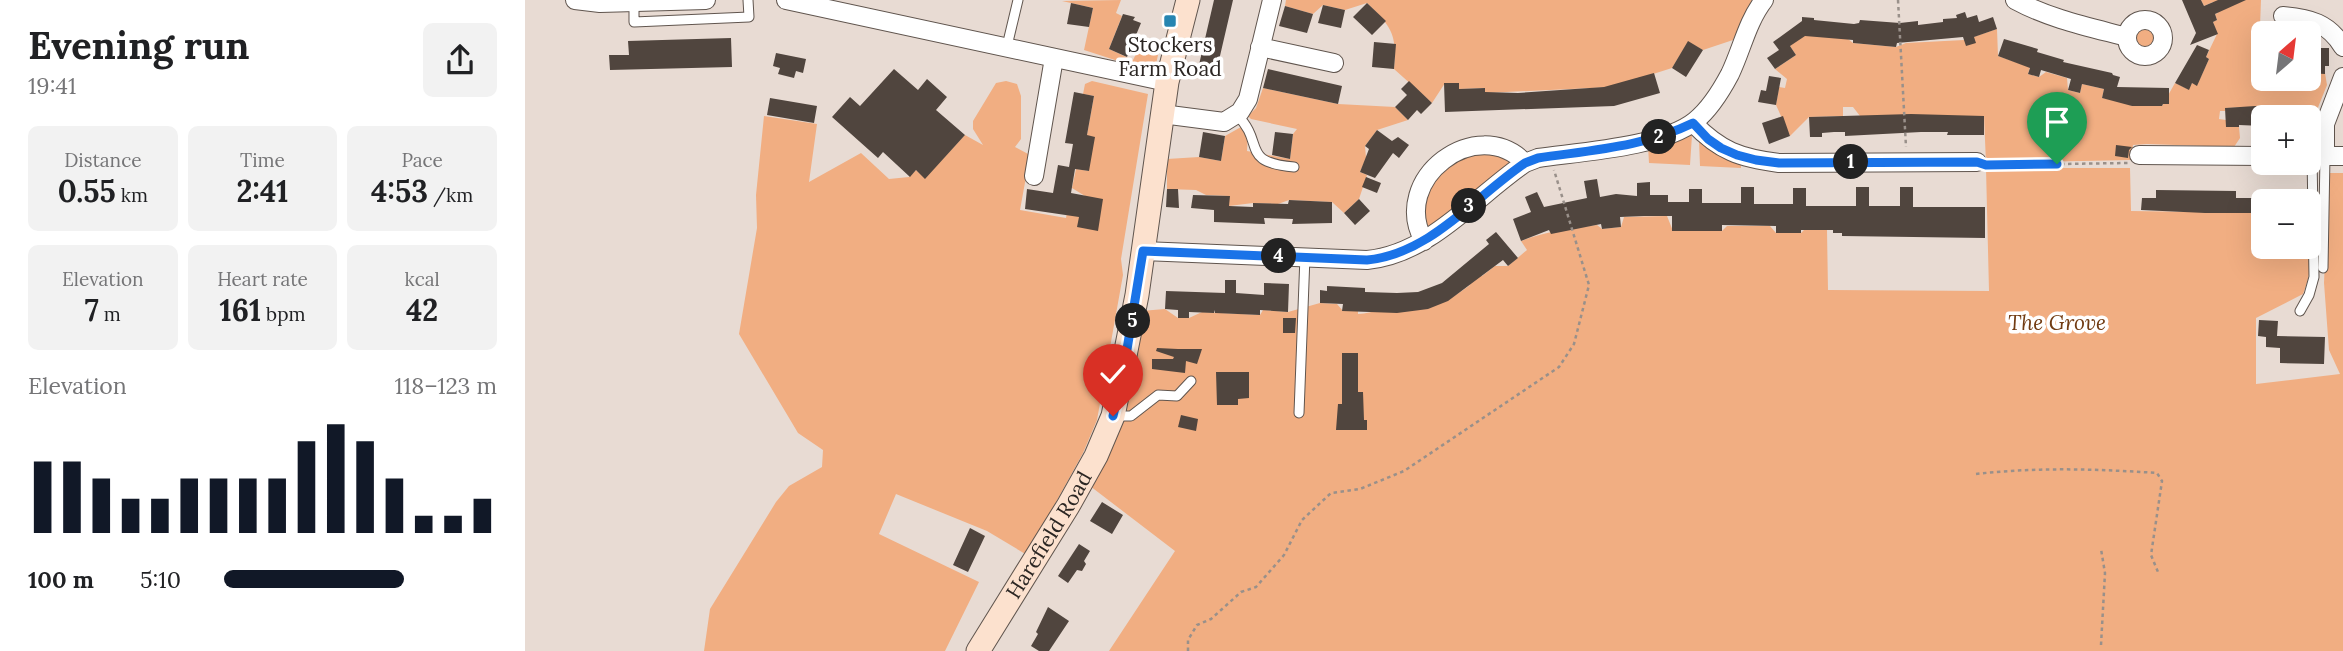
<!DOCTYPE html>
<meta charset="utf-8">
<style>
body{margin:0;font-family:Lora,serif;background:#f2f2f2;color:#202124;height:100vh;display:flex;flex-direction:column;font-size:26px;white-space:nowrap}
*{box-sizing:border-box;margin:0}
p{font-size:23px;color:#757577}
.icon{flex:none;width:38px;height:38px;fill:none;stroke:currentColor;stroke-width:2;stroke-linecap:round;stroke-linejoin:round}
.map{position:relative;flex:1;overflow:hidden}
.drawer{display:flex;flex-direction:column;background:#fff;width:525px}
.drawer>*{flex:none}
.needle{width:46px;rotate:28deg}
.fabs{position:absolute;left:1726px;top:21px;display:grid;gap:14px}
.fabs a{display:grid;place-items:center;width:70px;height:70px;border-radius:10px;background:#fff;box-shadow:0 7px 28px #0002;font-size:35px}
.pin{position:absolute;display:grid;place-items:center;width:60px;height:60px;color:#fff;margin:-72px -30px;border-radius:50% 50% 50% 0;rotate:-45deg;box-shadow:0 0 7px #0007}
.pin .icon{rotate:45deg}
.km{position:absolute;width:35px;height:35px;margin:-18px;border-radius:50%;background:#222;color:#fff;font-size:19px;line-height:35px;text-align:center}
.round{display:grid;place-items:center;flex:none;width:74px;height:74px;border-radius:10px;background:#f2f2f2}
.summary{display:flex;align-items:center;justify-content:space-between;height:119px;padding:0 28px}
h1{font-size:38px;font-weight:700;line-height:52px}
.metrics{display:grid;grid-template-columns:repeat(3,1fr);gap:10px;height:119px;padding:7px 28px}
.metrics div{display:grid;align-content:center;border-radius:10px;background:#f2f2f2;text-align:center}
.metrics b{font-size:30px;font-weight:700}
.metrics small{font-size:19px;font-weight:400}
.metrics p{font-size:19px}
.chart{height:196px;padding:14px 28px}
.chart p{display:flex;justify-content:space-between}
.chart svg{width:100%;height:126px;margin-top:7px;stroke:#111827;stroke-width:6}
ul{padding:0 28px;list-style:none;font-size:23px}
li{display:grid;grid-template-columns:112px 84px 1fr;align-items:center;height:52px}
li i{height:18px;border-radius:9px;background:#111827}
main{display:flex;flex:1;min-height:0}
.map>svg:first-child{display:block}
.green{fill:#f1ae82}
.building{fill:#50453e}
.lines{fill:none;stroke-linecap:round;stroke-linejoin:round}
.lane-casing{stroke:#60554e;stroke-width:11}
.street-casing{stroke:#60554e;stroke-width:20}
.secondary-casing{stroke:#60554e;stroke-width:25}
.path{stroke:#99908a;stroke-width:2.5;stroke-dasharray:3.5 3.5;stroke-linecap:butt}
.lane{stroke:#fff;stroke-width:9}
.street{stroke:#fff;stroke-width:18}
.secondary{stroke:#fce1ce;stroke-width:23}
.route-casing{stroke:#fff;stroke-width:14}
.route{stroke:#1a73e8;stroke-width:9}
.poi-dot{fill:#2685b1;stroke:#fff;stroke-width:2.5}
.labels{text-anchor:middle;stroke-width:7;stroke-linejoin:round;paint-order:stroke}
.poi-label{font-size:21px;fill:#2b2623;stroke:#fff}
.park-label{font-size:21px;font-style:italic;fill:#723c13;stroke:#fff}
.street-label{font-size:21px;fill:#2b2623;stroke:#fff}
</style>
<main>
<section class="drawer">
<div class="summary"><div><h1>Evening run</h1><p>19:41</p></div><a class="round"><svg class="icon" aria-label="share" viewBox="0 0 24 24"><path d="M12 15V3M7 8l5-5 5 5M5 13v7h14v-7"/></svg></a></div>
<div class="metrics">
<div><p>Distance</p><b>0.55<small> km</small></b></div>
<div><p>Time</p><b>2:41</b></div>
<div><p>Pace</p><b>4:53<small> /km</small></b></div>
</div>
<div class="metrics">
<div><p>Elevation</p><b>7<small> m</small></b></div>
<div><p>Heart rate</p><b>161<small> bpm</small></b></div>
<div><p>kcal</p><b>42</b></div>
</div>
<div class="chart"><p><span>Elevation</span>118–123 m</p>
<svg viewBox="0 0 160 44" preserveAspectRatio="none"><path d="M5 44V19M15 44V19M25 44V25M35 44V32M45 44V32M55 44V25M65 44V25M75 44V25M85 44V25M95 44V12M105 44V6M115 44V12M125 44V25M135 44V38M145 44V38M155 44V32"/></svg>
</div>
<ul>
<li><b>100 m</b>5:10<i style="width:66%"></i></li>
</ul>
</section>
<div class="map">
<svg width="1818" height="651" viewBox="0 0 1818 651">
<rect width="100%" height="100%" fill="#e8dbd3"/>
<path class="green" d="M596 0 591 13 597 16 584 49 608 60 612 52 624 51 633 55 630 69 624 71 559 50 568 8 537 1Z
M761 0H1227L1208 40 1178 50 1163 42 1147 68 1087 87 960 93V88L934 89V83H920L907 103 869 69C872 34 867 27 842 3L820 10 798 5 788 14 760 6Z
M1676 0H1736L1735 27 1749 33H1738V79H1783V73H1800L1802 85 1792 110H1757L1743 106 1701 108 1700 111H1695L1694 119 1701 120V127H1714L1715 138 1709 147 1622 144 1608 145 1606 160 1461 163 1459 116H1335L1328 107H1318V116L1284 117 1265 136 1251 105 1254 87 1260 88 1262 79 1250 69 1271 55 1265 46 1276 30 1323 39 1328 43 1371 47 1381 43 1439 40 1472 29 1473 56 1505 67 1503 74 1514 77 1521 72 1542 78 1543 90 1555 93 1557 84 1579 89 1577 98 1605 103 1606 106H1637L1650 83 1663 89 1667 83 1672 85 1684 59 1681 57 1692 34 1688 22 1692 20 1690 14 1693 13 1688 2 1679 6Z
M1607 39a13 13 0 1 1 26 0a13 13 0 1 1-26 0Z
M481 81 492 84 496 96V139L490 147 505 155 495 210 541 218 543 207 560 196 547 188 551 169 564 171 562 135 569 96 558 94 560 84 567 81 623 94 596 259 598 275 572 420 558 453 502 555 462 531 371 494 354 534 454 582 420 651H179L185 609 251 502 264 486 297 467 298 450 273 433 214 334 232 228 231 195 239 116 292 124 284 182 336 153 364 179 384 177 391 170 400 178 440 135 458 145 448 129V121L471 83Z
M738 88 813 104 870 107 883 120 852 130 840 146 841 158 835 172 842 175 834 199 819 213 807 202 764 200 753 204 728 203 704 206V196L681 195 671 190 642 189V159L674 157 696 161 700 136 716 127 723 132 722 151 765 159 768 134 772 129 726 119 723 116 731 108Z
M1163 134 1167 135 1165 165 1124 163 1123 146Z
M1174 140 1216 162V168L1175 166Z
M974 153 986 161 985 165 906 229 900 227 896 211 910 175 946 154Z
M1461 168H1605L1606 211 1738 213V247H1783V219C1788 245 1788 270 1778 294L1731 318V384L1815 374 1804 350 1799 283 1804 173H1818V651H584L650 551 565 486 616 311 640 309 653 318H664L677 312 735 315 738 310 763 312 795 303 812 304 818 311H833V314C841 314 848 311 855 310 899 309 909 312 945 285L943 272 957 276 970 266H983L1002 250 996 241C1019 232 1046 228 1072 225L1077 229 1096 227 1099 217 1142 216 1148 231H1197L1202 226H1245L1251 233H1276L1279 230H1302L1303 290 1464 291Z"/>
<path class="building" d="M689 0H708L691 73 673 69Z
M1657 0H1676L1679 6 1693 0H1721L1690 14 1692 20 1688 22 1693 34 1665 45 1671 33Z
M546 3 568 8 564 27 542 24Z
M842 3 861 21 847 35 828 17Z
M798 5 820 10 816 28 793 23Z
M760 6 788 14 782 33 754 26Z
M1440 12 1442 18 1452 15 1454 22 1468 17 1472 29 1449 37 1451 43 1441 46 1438 37 1372 43 1371 47 1328 43V40L1280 36 1265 46 1271 55 1250 69 1242 58 1254 50 1248 42 1277 21V17L1289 18V20L1329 24 1334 23 1335 20 1375 23 1393 21V25L1418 22V19L1432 18 1431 15Z
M598 14 610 17 608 20 616 23 602 57 584 49Z
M206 38 207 67 85 70 84 55H104L103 41Z
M1479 39 1513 49 1512 52 1539 60 1538 62 1587 73 1588 75 1595 77 1592 87 1644 88V104H1638L1637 106H1607L1577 98 1579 89 1557 84 1555 93 1543 90 1546 79 1516 70 1514 77 1503 74 1505 68 1473 56Z
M1163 41 1178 50 1161 77 1147 68Z
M849 42 871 44 869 69 847 67Z
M1672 45 1684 50 1681 57 1684 59 1672 86 1667 83 1664 90 1650 83Z
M1783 48H1804V66H1800V74L1783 73Z
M251 53 281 59 278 73 271 71 269 78 253 74 255 68 248 66Z
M369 69 393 90 402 79 422 97 411 110 440 135 400 179 391 170 385 177 358 152 353 158 307 117 325 97 335 106Z
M743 69 817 86 813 104 738 88Z
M1129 73 1135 93 1089 106 920 112 919 83H934V89L960 88V92L993 93 1079 87Z
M1244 76 1256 78 1251 105 1233 102 1236 90 1241 91Z
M884 81 907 103 896 114 892 110 883 120 870 107 882 95 876 89Z
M549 92 569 96 562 135 570 137 564 171 550 169 546 193 578 199 573 231 552 227 554 217 500 209 502 189 528 193 533 165 544 167 548 144 540 143Z
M245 98 292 106 289 123 242 115Z
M1730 106H1743L1742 117H1738V126L1714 125V127H1701L1700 108Z
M1386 114 1459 116V135H1422L1423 132H1396L1320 136V132H1309L1297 133V137H1285L1284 117Z
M1258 116 1265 136 1244 144 1237 123Z
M852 130 867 141 873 137 884 145 874 158 868 153 850 178 835 172 844 149 840 146Z
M678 132 700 136 696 161 674 157Z
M750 132 768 134 765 159 747 155Z
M1591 145 1607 147 1604 150 1603 158 1590 156Z
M841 177 856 183 852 193 837 187Z
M1072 179 1075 197 1091 194 1112 196V183L1125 182V195H1143V202H1164V189H1177V203H1216V187H1229V204H1268V188H1281V206H1331V187H1344V206H1375V187H1388V207H1460V238L1317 236V233H1308V230H1276V233H1251V226L1197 225V231H1147V216H1119L1095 217 1096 227 1077 229 1076 224 1026 234 1024 230 996 241 988 219 1006 212 1000 197 1012 192 1019 207 1062 198 1059 181Z
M642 189H653L654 208 641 207Z
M1757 189H1781V201H1738L1739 190 1757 191Z
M1631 190 1711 191V198H1738V213H1680L1616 210 1617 198H1631Z
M668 195 705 196 704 206 728 207V203L763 204 764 200 807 202V223L767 224 768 219 739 218 740 224 689 222V210L666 208Z
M834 199 845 211 830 225 819 213Z
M971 232 993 258 983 266 978 260 923 301 903 309 872 313 817 311 818 304 795 303V290L802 291V286L840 288V292L872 293 893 292 917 283 964 244 961 240Z
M700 280H711V293L739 295V283L764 284 763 312 735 310V315L690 313V310L689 313 664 312V318H653V310L640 309 641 291 700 293Z
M758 318H771L770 333H758Z
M1734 320 1753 321 1752 336 1800 337 1799 364 1755 363V348L1741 347V337L1733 336Z
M632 348 653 349H677L672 364 661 361 660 373 627 369V359H648L649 357 631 351Z
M817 353H833V392H838L839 420H842V430H811L813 404H817Z
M691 372H724V398L713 399V405H692Z
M656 415 673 419 671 431 653 427Z
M577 502 598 515 587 534 565 521Z
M445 528 460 536 443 572 428 565Z
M554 544 565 551 559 561 561 564 557 571 552 570 543 583 533 576Z
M523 607 544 621 524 651H514L506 646 513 634 511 632Z"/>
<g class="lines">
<defs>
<path id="lane" d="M109 2V22L224 17 223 0
M482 46 493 0
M712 115C741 144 714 162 769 167
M1798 268 1800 156
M1775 311 1784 295 1789 277 1787 156
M774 413 780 256
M590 416H606L633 395 652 396 666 381"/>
<path id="street" d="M50 0 75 3 181 0
M261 0 642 82
M1490 0C1525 19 1564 27 1602 37
M1758 16C1784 18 1804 23 1818 47
M1602 38a18 18 0 1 1 36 0a18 18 0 1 1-36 0Z
M735 47 809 63
M637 114 699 122 715 112 723 99 747 0
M1168 123C1195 151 1215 158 1254 163L1452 162
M1614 155 1738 156
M1783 156H1818
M1800 156V124L1818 77
M509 176 529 58
M899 241C864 179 952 113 1000 163
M618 251 842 260C905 254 950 197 1000 163L1013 158C1054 152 1138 147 1170 121 1185 109 1196 91 1205 74 1217 49 1222 22 1239 0"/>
<g id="secondary">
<path id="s1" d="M453 651 543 506 571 456 588 416 612 295 642 82 663 0"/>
</g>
</defs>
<use href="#lane" class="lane-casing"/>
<use href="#street" class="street-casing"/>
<use href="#secondary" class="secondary-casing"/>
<path class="path" d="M1373 0 1381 147
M1466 165 1603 163
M1451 474C1511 467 1573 469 1632 473L1637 481 1626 555 1633 572
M1576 645 1580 573 1576 549
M663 651V640L672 625 686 619 716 592 731 587 759 555 777 520 806 493 835 489 879 471 1034 367 1049 344 1064 285 1029 170"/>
<use href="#lane" class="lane"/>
<use href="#street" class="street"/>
<use href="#secondary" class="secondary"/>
</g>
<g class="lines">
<defs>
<path id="route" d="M588 416 598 374 618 251 842 260C905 254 950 197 1000 163L1013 158C1066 150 1119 147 1168 123L1183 139 1196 148 1212 155 1231 160 1254 163 1452 162 1461 165 1532 164"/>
</defs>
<use href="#route" class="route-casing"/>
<use href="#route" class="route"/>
</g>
<rect class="poi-dot" x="638" y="14" width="14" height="14" rx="3.5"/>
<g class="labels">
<g class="poi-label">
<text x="645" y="52">Stockers<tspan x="645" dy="24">Farm Road</tspan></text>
</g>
<g class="park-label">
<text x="1532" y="330">The Grove</text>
</g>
<g class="street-label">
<text dy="7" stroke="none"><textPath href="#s1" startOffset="136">Harefield Road</textPath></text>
</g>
</g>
</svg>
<div class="fabs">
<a><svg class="needle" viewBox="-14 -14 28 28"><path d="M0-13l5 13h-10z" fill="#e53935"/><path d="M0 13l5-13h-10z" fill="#757577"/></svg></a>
<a>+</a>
<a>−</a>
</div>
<div class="pin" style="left:1532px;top:164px;background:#1e9e55"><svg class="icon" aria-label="arrive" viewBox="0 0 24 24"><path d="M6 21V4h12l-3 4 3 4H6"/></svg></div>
<div class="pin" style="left:588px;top:416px;background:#d93025"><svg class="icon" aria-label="check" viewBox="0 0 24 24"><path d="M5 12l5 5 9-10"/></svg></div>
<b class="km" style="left:1326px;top:162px">1</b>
<b class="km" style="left:1134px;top:137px">2</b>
<b class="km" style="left:944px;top:206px">3</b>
<b class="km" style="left:754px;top:256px">4</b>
<b class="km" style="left:608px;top:321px">5</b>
</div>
</main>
